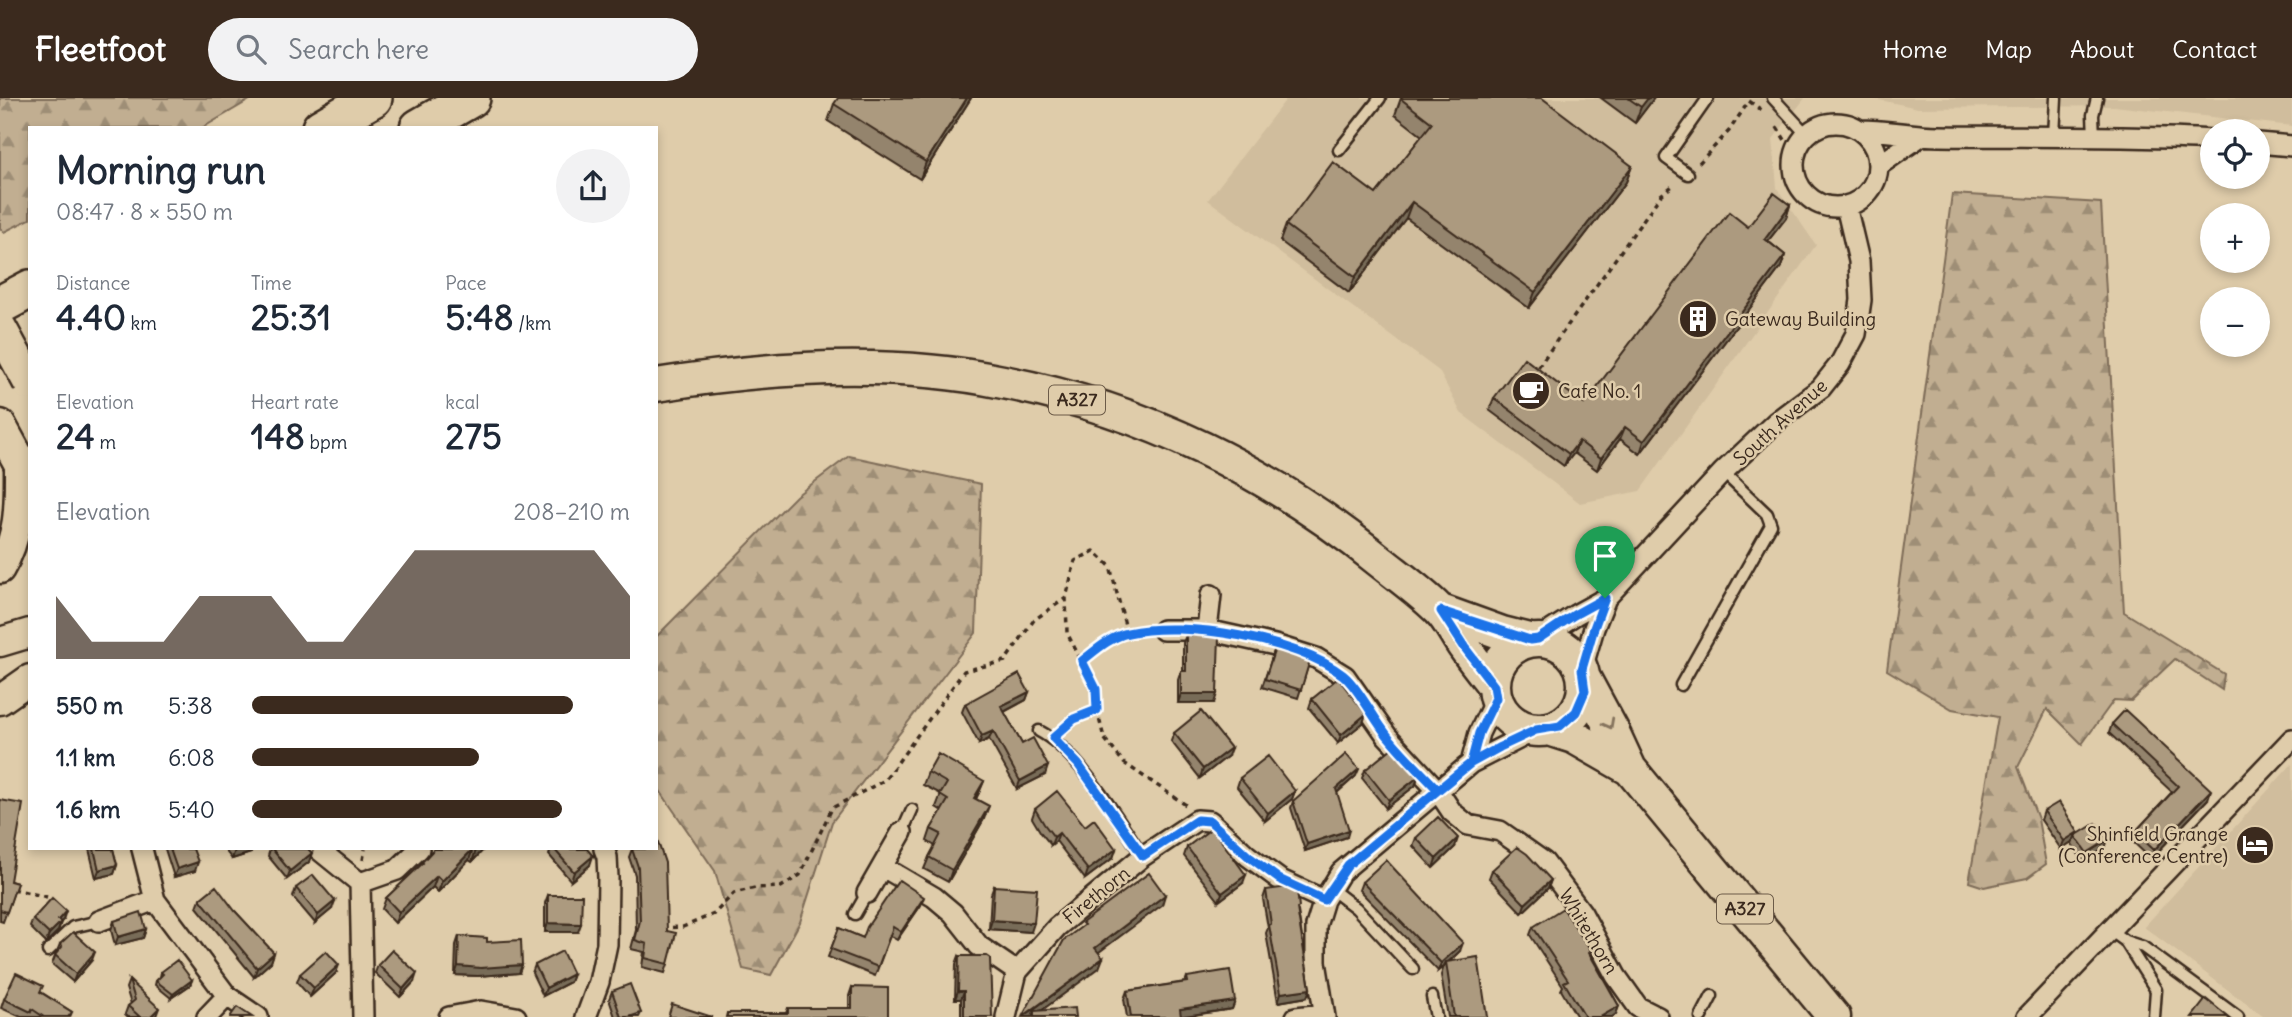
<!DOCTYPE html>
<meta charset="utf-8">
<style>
body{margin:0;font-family:Delius,sans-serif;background:#f2f2f3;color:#1f2937;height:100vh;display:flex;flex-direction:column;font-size:26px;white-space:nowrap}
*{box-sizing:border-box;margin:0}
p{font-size:23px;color:#747a83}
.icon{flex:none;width:38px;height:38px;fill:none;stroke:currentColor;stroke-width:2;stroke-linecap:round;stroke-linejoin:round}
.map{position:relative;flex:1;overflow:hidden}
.side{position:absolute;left:28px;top:28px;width:630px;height:724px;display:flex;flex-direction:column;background:#fff;border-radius:0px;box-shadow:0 4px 10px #0003}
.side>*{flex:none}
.buttons{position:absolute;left:2200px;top:21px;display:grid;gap:14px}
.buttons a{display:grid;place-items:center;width:70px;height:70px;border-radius:50%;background:#fff;box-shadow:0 4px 10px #0003;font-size:35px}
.pin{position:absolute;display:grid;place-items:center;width:60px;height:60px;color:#fff;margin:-72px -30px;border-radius:50% 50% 50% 0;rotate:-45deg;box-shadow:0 0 7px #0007}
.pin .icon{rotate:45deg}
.round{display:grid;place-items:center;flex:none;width:74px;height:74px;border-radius:37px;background:#f2f2f3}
.summary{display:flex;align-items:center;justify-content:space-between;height:119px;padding:0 28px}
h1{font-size:38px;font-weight:700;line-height:52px}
.metrics{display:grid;grid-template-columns:repeat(3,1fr);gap:10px;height:119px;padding:7px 28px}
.metrics div{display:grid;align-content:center}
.metrics b{font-size:35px;font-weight:700}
.metrics small{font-size:19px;font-weight:400}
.metrics p{font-size:19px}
.chart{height:196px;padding:14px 28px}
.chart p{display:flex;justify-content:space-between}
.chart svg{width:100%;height:126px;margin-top:7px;fill:#3b2a1e;opacity:.7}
ul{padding:0 28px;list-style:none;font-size:23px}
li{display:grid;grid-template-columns:112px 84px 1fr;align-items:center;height:52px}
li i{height:18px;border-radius:9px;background:#3b2a1e}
header{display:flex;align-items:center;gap:42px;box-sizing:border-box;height:98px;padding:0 35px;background:#3b2a1e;color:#fff}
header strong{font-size:33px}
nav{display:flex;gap:38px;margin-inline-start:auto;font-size:24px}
.search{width:490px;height:63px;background:#f2f2f3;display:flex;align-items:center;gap:18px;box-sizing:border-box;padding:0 24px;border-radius:38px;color:#747a83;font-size:26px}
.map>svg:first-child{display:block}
.built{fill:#d0bd9d}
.forest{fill:url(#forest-firs);stroke:#7e6c58;stroke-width:2}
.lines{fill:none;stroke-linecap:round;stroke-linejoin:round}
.lane-casing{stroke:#3b2a1e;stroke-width:15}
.street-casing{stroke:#3b2a1e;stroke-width:24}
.secondary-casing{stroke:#3b2a1e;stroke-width:33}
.primary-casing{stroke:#3b2a1e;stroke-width:37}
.highway-casing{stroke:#3b2a1e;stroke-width:42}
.path{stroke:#3b2a1e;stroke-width:3.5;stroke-dasharray:5 5;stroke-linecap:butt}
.lane{stroke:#dfccaa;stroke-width:10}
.street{stroke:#dfccaa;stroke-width:19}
.secondary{stroke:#dfccaa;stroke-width:28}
.primary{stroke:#dfccaa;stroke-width:32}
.highway{stroke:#dfccaa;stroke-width:37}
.primary-bridge-casing{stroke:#3b2a1e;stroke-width:37;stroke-linecap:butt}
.primary-bridge{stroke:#dfccaa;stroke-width:32}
.wall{fill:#94846d;stroke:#3b2a1e;stroke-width:2}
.shaded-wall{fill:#786c59;stroke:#3b2a1e;stroke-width:2}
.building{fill:#ac9a7f;stroke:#3b2a1e;stroke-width:2}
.oneway{stroke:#85735d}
.route-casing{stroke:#fff;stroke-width:14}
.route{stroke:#1a73e8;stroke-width:9}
.labels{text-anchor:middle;stroke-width:5;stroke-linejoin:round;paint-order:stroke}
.shield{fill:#dfccaa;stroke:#6c5b48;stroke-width:2}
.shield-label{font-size:18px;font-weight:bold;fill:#3b2a1e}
.poi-label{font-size:19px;fill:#3b2a1e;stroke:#dfccaa;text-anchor:start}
.street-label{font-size:19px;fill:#3b2a1e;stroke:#dfccaa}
</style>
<header>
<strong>Fleetfoot</strong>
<div class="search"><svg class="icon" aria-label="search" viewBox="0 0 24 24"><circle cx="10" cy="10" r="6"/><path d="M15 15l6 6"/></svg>Search here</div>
<nav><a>Home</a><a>Map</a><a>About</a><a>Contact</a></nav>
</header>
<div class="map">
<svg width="2292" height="919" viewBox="0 0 2292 919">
<defs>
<pattern id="forest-firs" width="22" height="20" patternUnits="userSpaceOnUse" patternTransform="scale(1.75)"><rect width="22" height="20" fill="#c1ae91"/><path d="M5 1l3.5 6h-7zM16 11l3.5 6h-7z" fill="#9e8e76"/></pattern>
</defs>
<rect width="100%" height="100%" fill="#dfccaa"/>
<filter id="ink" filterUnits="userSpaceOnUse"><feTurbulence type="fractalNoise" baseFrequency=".0143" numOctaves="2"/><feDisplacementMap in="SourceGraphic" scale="14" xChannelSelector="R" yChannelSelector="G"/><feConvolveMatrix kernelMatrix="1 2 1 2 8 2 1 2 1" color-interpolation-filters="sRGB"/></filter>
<g filter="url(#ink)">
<path class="built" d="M1287 0H1805L1773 41 1777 90 1816 147 1640 393 1580 405 1461 315 1439 273 1208 102Z
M1870 0H2292V28L2114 8 1918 10Z
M2292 666V919H2264L2144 829Z"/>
<path class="forest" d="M0 0H253L202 30H30V121L4 134 0 130Z
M1952 96 2101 105 2124 514 2224 576 2222 592 2175 561 2131 603 2114 602 2082 646 2047 611 2018 669 2038 721 2046 766 2027 780 1984 789 1969 784 1998 619 1952 611 1887 572Z
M849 358 981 386 976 535 832 724 800 824 771 877 743 871 715 773 656 687V539L796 398Z"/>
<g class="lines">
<defs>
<path id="lane" d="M1773 0 1807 37
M2054 38 2056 0
M2094 39 2093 17 2097 0
M1339 52 1380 0
M1688 76 1666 60 1708 0
M1681 587 1771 427 1767 416 1723 374
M1039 633C1079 654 1117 720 1143 758
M902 734 912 712
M1330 790 1356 810 1413 871
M855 816 867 795
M2111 833 2125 843 2143 849 2238 919
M2125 843 2156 892 2154 919
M48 853 73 829 99 823
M1432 899 1436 919
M1701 919 1712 898"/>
<path id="street" d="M1794 67a42 42 0 1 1 84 0a42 42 0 1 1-84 0Z
M1860 32C1887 32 1913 38 1939 38 2030 39 2121 37 2212 42
M2258 45 2292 48
M1878 68 1921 38
M1163 532H1207L1275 547 1316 560 1345 578 1387 638 1438 693 1452 714 1468 727 1500 733 1544 764 1582 815 1616 878 1638 909 1658 919
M1207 532 1211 497
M1538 541 1575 517 1606 500 1723 374 1777 323 1821 290 1840 266 1856 236 1861 202 1859 163 1846 108
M1582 571 1594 530 1606 500
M1471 665 1479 635 1496 600
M142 751 155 802 227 898 258 919
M318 751 360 785
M883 769 934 799 953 815 979 848 1017 874
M867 795 902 734
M99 823 155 802
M207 919 227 898
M363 919 360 785 397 772 419 751
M449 919 481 913 516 919
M586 919 599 884 607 846 608 780 607 759 604 751
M1006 919 1017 874 1057 829 1143 758 1197 722 1210 723 1248 758 1279 781 1324 802
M1296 919 1324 916
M1325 919 1316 864V828L1324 802 1341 774 1471 665 1536 632
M2027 919 2292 641"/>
<path id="secondary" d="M0 471C21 435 19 404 19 364
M0 544 30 535
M0 602 30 581"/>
<path id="primary" d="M656 287C767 269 892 261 1003 284 1143 311 1271 374 1381 464 1400 479 1421 494 1438 511 1449 521 1456 538 1465 550 1474 563 1484 575 1494 588
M0 328 30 383
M1441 513 1502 535 1530 542
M1494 587a45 45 0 1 1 90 0a45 45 0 1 1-90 0Z
M1585 582 1612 632 1630 671 1834 919
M1549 631 1574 639 1630 671"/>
<path id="highway" d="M321 30 373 0
M419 30 471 0
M0 207 30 191"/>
</defs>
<use href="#lane" class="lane-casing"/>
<use href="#street" class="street-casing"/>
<use href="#secondary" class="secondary-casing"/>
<use href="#primary" class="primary-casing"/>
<use href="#highway" class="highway-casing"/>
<path class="path" d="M1777 29 1785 42
M1699 65 1729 33 1749 3 1763 13
M1538 269 1661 97 1675 86
M1127 535 1110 468 1094 453 1075 463 1066 500 1067 535 1096 591 1097 612 1104 640 1124 665 1186 707
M1082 563C1104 546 1117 536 1145 533
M1062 632 1074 621 1097 612
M363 762 365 751
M13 791 51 800
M662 830 683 829 714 816 734 795 755 790 781 789 800 777 832 710 885 682 964 573 1005 563 1034 522 1066 500"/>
<use href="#lane" class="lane"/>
<use href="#street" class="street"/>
<use href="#secondary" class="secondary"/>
<use href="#primary" class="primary"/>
<use href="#highway" class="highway"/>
<defs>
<path id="primary-bridge" d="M0 230 30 285"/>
</defs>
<use href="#primary-bridge" class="primary-bridge-casing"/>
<use href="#primary-bridge" class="primary-bridge"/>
</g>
<path class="wall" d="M971 0 920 81 828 23 834 6Z
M1401 0 1632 68 1626 84 1529 210 1406 120 1349 195 1280 143 1286 127 1376 96 1422 38 1395 17Z
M1601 0H1654L1635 25Z
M1790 107 1786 120 1768 143 1785 157 1781 169 1640 356 1620 341 1597 372 1574 355 1564 368 1489 312 1494 300 1584 306 1748 129Z
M1186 537 1214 605H1178V582L1181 573H1183V545Z
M1275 550 1310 562 1298 600 1262 589Z
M1029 594 1026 602 1004 614 1022 646 1045 677 1017 691 989 641 979 646 962 614 965 606Z
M1312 601 1363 625 1338 645 1309 610Z
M2112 626 2208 701 2151 761 2132 743 2135 734 2172 694 2109 635Z
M1174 635 1228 658 1200 680 1171 643Z
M1365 672 1418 679 1415 688 1386 710 1362 680Z
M928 674 984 683 976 701 984 721 948 784 924 771 929 759 935 748 927 743 931 731 942 713 936 709 941 696 923 687Z
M1356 678 1337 695 1347 739 1305 753 1291 710 1293 703Z
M1240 680 1295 693 1292 701 1265 723 1237 689Z
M0 702 10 783 17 785 3 824 0 823Z
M1035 711 1085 728 1116 751 1113 760 1085 781 1056 743 1051 747 1041 735 1032 720Z
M2044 713 2076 737 2105 750 2084 764 2072 747 2073 743 2061 751 2041 722Z
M1416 740 1455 749 1433 770 1413 748Z
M1187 749 1243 785 1219 803 1184 758Z
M89 751H113L117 767 114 776 96 780Z
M165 751H193L195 773 174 779Z
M224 751H252L251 755 232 761Z
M270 751H308L309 764 287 781 268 758Z
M434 751H484L472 764 469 762 438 794 433 789 395 825 382 811 386 800 420 768 422 764Z
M551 751H587L590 767 571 783 549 757Z
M632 751H656L668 866 665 875 642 869 644 854 631 851 636 832 635 777 629 759Z
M1492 772 1551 782 1548 790 1522 815 1489 780Z
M1362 784 1460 853 1449 864 1487 919H1448L1441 877 1444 868 1438 873 1359 792Z
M994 788 1031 834 989 831 991 796Z
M296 790 332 811 315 825 293 799Z
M1266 792 1298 813 1310 891 1307 899 1278 904 1266 835 1268 830 1263 801Z
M548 797 578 834H545V805Z
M200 801 235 813 274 855 271 864 254 879 197 809Z
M921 807 897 842 890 838 875 878 828 859 839 830 863 840Z
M33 821 63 822 61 824 58 833 46 845 30 829Z
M114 823 146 831 143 840 115 847 111 832Z
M1533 829 1590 857 1619 908 1616 916 1612 919H1577L1561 892 1563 888 1530 837Z
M459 838 487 844 519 875 478 878 455 877 456 847Z
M60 846 92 862 73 884 52 866Z
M959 858 992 919H961V901H955L956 866Z
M378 867 414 884 400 899 375 875Z
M535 867 573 876 570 884 543 898 532 875Z
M161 874 192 882 190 887 171 900 155 887 156 883 160 879Z
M336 875 310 899 297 884 300 876Z
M1187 879 1235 903 1232 911 1181 919H1127L1124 901 1127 893 1185 884Z
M129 882 156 918 155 919H128L125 916 128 908 131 906 126 890Z
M852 889 888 919H726L727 915H786L788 910H849V898Z
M612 893 641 915 639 919H615L609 901Z
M41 894 72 914 70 919H21L1 910 4 901Z"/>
<path class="shaded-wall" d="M967 0H971L920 81 926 64Z
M1648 0H1654L1635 25 1641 9Z
M1632 68 1626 84 1529 210 1535 194Z
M1412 104 1406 120 1349 195 1355 179Z
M1790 107 1786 120 1760 153 1765 141Z
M1785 157 1781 169 1640 356 1644 343Z
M1625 329 1620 341 1597 372 1601 360Z
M1579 343 1574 355 1564 368 1569 356Z
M1029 594 1026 602 998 617 1001 608Z
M1181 596H1217L1214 605H1178Z
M1366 616 1363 625 1338 645 1341 637Z
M993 633 989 641 979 646 982 638Z
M1231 650 1228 658 1200 680 1203 671Z
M1048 668 1045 677 1017 691 1020 683Z
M1359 671 1356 678 1333 698 1336 691Z
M1418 679 1415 688 1386 710 1389 702Z
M984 683 979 695 969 712 974 700Z
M2211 692 2208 701 2151 761 2154 752Z
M1295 693 1292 701 1265 723 1268 715Z
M989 708 984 721 948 784 952 772Z
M1349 732 1347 739 1305 753 1307 746Z
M2078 734 2073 743 2061 751 2064 743Z
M1059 735 1056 743 1051 747 1054 739Z
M1458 740 1455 749 1433 770 1436 761Z
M2108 742 2105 750 2084 764 2087 755Z
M240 751H252L251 755 232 761 235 752Z
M473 751 469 762 438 794 442 783Z
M477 751H484L472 764 476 752Z
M1116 751 1113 760 1085 781 1088 772Z
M312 755 309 764 287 781 290 773Z
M593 758 590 767 571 783 574 774Z
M198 764 195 773 174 779 177 771Z
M117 767 114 776 96 780 99 772Z
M1246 777 1243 785 1219 803 1222 795Z
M437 778 433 789 395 825 399 814Z
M1551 782 1548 790 1522 815 1525 806Z
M1165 797 1162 807 1091 860 1095 850Z
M924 799 921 807 897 842 901 834Z
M335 803 332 811 315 825 318 817Z
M66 813 63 822 55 830 58 822Z
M992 822 1034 825 1031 834 989 831Z
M61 824 58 833 46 845 49 836Z
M548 825 581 826 578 834H545Z
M146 831 143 840 115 847 118 839Z
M1463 845 1460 853 1446 866V864L1444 868 1438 873 1441 865Z
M95 854 92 862 73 884 76 876Z
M274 855 271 864 254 879 257 870Z
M1103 860 1099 870 1034 918V913L1032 919H1023Z
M339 867 336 875 310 899 314 890Z
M522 867 519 875 478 878 455 877 458 868Z
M417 875 414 884 400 899 403 891Z
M573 876 570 884 543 898 546 890Z
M192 882 190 887 171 900 173 896Z
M1310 891 1307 899 1278 904 1281 895Z
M958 893H964L961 901H955Z
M1235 903 1232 911 1177 919 1180 911Z
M1619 908 1616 916 1612 919H1600Z
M159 910 156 918 150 919Z"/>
<path class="building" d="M838 0H967L926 64 834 6Z
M1401 0H1542L1632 68 1535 194 1412 104 1355 179 1286 127 1333 64 1376 96 1432 25 1401 1Z
M1628 0H1648L1641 9Z
M1774 95 1790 107 1765 141 1785 157 1644 343 1625 329 1601 360 1579 343 1569 356 1494 300 1524 260 1584 306 1729 114 1748 129Z
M1186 537 1219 538 1217 596H1181V573H1186Z
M1275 550 1310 562 1301 592 1265 581Z
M1019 576 1029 594 1001 608 1022 646 1033 640 1048 668 1020 683 993 633 982 638 965 606Z
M1338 580 1366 616 1341 637 1312 601Z
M2125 612 2211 692 2154 752 2135 734 2178 688 2112 626Z
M1201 613 1231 650 1203 671 1174 635Z
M1392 650 1418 679 1389 702 1365 672Z
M938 656 984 683 974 700 989 708 952 772 929 759 941 736 931 731 948 702 940 697 947 685 928 674Z
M1346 656 1359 671 1336 691 1349 732 1307 746 1293 703Z
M1268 658 1295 693 1268 715 1240 680Z
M1057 693 1085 728 1094 721 1116 751 1088 772 1059 735 1054 739 1044 726 1035 711Z
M0 702 23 706 10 783 17 785 7 814 0 812Z
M2059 704 2078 734 2064 743 2044 713Z
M1438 719 1458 740 1436 761 1416 740Z
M2096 725 2108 742 2087 755 2075 738Z
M1212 730 1246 777 1222 795 1187 749Z
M657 741 665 765 667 833 676 835 668 866 645 860 647 846 635 842 640 823 638 769 632 751H656Z
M1517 749 1527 756 1551 782 1525 806 1492 772Z
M94 751H113L117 767 99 772Z
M170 751H193L198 764 177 771Z
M272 751H308L312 755 290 773Z
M434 751H473L442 783 437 778 399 814 386 800 423 765 422 764Z
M554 751H587L593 758 574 774Z
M1386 762 1463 845 1441 865 1362 784Z
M1149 775 1165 797 1095 850 1103 860 1022 919 1064 842 1084 827 1082 825Z
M313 777 335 803 318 817 296 790Z
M899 782 924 799 901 834 893 829 878 869 831 851 839 830 863 840 867 829Z
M216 788 235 813 274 855 257 870 200 801Z
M994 788 1037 791 1034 825 992 822Z
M1288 789 1297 793 1299 809 1297 810 1310 891 1281 895 1269 827 1271 826 1266 792Z
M548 797H582L581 826 548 825Z
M52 800 66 813 58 822 61 824 49 836 33 821Z
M1563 810 1591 853 1589 855 1619 908 1600 919H1585L1564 884 1568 882 1533 829Z
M141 814 146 831 118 839 114 823Z
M73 834 95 854 76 876 55 857 62 849 60 846Z
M459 838 487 840V844L521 842 522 867 481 870 458 868Z
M392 852 417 875 403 891 378 867Z
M326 853 339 867 314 890 300 876Z
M562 853 573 876 546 890 535 867Z
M959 858H987L990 860 992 919H964V893H958Z
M1478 859 1487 919H1454L1446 864Z
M177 862 192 882 173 896 156 883 163 876 161 874Z
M1230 872 1235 903 1180 911 1181 919H1131L1127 893 1188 884 1187 879Z
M16 875 43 888 40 894 72 914 68 919H44L32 911 31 914 4 901Z
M129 882 159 910 150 919H140L128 908 135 902Z
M630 886 641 915 629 919H621L612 893Z
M852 889 888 890V919H727V915H788V910H852Z
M2206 901 2228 919H2192Z
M672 906 712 919H668Z
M237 909 252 919H230Z
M1075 910 1076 919H1034V913Z"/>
<defs><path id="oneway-chevron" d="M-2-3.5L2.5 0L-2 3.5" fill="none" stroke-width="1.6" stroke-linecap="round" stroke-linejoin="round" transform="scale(1.75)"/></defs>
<use class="oneway" href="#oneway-chevron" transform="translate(1609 626) rotate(62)"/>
</g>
<g class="lines" filter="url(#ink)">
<defs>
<path id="route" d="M1605 500 1574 517 1538 541 1530 542 1441 513 1465 550 1494 588 1496 600 1479 635 1471 665 1438 692C1421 674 1403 657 1387 637 1374 621 1358 589 1343 577 1297 541 1184 522 1128 535 1110 539 1096 552 1082 563L1096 591 1097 612 1074 621 1053 640 1078 666 1143 758 1197 722 1210 723 1248 758 1279 781 1324 802 1348 767 1456 677 1471 665 1500 649 1536 632 1560 628 1576 614 1585 593 1582 571 1594 530 1605 500"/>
</defs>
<use href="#route" class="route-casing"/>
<use href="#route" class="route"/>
</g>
<defs>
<symbol id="building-disc" viewBox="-11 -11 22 22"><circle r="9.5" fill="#3b2a1e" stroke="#dfccaa"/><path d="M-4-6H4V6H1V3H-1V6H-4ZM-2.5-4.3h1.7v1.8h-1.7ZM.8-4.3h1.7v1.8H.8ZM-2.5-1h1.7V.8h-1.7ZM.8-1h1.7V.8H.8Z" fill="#fff"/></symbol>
<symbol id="cafe-disc" viewBox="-11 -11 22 22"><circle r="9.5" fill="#3b2a1e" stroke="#dfccaa"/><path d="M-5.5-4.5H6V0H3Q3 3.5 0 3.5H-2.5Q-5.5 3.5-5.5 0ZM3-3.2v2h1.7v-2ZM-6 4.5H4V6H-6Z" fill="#fff"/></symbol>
<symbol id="hotel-disc" viewBox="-11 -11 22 22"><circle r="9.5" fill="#3b2a1e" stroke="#dfccaa"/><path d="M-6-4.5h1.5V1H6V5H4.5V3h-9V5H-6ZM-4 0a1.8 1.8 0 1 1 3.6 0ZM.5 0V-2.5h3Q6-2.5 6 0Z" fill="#fff"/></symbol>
</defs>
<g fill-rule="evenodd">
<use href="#building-disc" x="1676" y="199" width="44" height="44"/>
<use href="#cafe-disc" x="1509" y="271" width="44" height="44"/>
<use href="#hotel-disc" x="2233" y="725" width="44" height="44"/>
</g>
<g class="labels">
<g class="shield">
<rect x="1049" y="287.5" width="56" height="29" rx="5"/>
<rect x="1717" y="796.5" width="56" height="29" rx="5"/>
</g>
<g class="shield-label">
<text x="1077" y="308">A327</text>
<text x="1745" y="817">A327</text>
</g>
<g class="poi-label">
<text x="1725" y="228">Gateway Building</text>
<text x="1558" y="300">Cafe No. 1</text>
<text x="2228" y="743" text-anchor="end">Shinfield Grange<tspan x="2228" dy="22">(Conference Centre)</tspan></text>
</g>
<g class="street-label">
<text transform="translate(1780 324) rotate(-42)" y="7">South Avenue</text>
<text transform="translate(1096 797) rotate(-39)" y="7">Firethorn</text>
<text transform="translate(1589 833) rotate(59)" y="7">Whitethorn</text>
</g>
</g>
</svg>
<div class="buttons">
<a><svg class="icon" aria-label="locate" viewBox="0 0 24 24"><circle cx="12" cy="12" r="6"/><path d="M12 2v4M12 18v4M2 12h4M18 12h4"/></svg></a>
<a>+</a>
<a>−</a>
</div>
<div class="pin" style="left:1605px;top:500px;background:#1e9e55"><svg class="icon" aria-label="arrive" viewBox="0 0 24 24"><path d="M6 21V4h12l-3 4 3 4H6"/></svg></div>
<section class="side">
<div class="summary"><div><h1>Morning run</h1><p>08:47 · 8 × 550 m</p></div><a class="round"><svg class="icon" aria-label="share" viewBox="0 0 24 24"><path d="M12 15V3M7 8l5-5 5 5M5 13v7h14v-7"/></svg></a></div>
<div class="metrics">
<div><p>Distance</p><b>4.40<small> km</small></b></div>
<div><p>Time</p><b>25:31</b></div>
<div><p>Pace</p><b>5:48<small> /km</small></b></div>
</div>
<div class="metrics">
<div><p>Elevation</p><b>24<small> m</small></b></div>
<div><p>Heart rate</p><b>148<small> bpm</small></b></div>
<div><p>kcal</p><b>275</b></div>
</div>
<div class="chart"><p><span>Elevation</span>208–210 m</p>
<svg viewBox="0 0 160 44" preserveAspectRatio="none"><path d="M0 44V22L10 38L20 38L30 38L40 22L50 22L60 22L70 38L80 38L90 22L100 6L110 6L120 6L130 6L140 6L150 6L160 22V44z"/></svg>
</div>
<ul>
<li><b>550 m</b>5:38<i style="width:85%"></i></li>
<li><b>1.1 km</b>6:08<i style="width:60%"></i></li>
<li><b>1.6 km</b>5:40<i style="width:82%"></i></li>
</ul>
</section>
</div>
